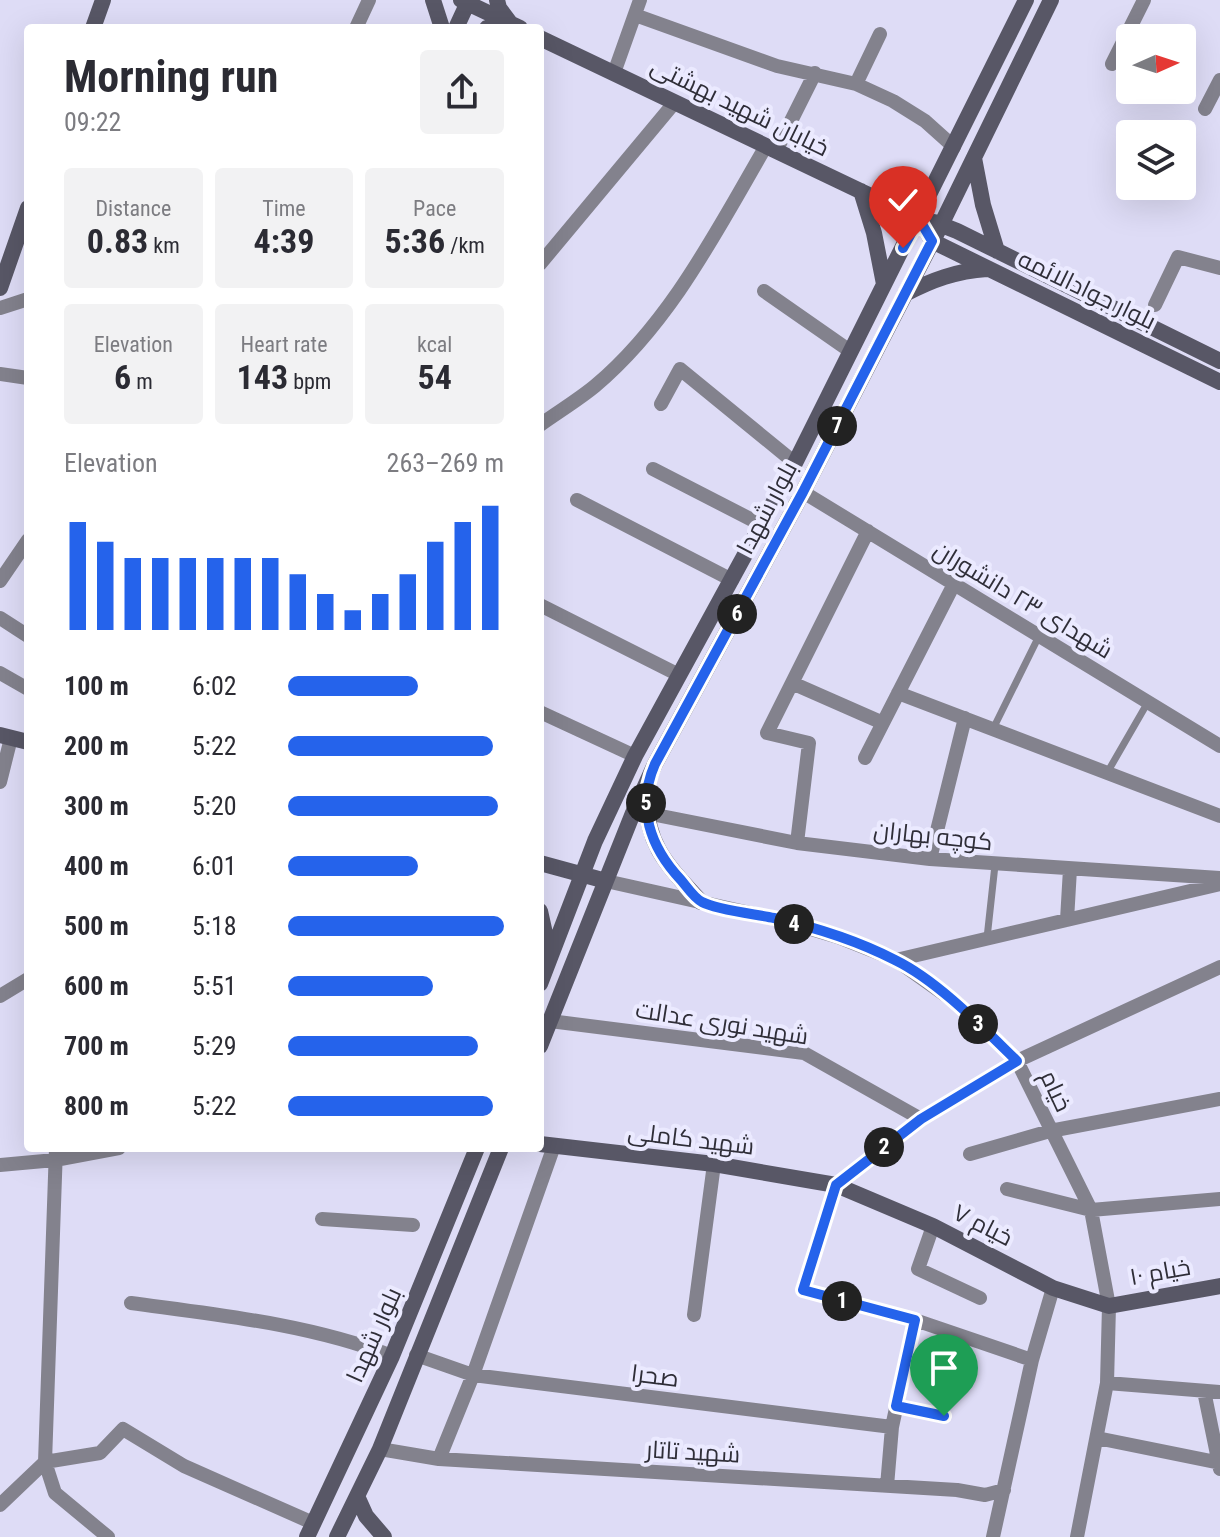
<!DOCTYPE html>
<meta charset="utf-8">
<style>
body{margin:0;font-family:"Roboto Condensed",Cairo,sans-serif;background:#f2f2f3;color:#2b2b33;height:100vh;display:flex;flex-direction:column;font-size:30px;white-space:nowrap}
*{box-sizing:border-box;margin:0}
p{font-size:26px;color:#7c7c81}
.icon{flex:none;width:44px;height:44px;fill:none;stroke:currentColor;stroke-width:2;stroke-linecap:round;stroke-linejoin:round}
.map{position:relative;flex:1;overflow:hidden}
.sheet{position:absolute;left:24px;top:24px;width:520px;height:1128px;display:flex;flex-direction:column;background:#fff;border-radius:8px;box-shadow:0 8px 32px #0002}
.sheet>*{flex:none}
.needle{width:52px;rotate:87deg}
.tools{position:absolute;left:1116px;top:24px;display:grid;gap:16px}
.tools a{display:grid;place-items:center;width:80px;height:80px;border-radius:8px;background:#fff;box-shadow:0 8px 32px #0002;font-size:40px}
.pin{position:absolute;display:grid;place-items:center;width:68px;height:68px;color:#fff;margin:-82px -34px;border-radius:50% 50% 50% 0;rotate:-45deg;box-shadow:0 0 8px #0007}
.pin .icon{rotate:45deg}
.km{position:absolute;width:40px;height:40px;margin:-20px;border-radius:50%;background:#222;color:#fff;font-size:22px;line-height:40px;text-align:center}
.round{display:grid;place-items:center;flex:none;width:84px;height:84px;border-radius:8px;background:#f2f2f3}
.summary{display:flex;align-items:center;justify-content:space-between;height:136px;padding:0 40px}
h1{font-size:44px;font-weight:700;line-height:60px}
.stats{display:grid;grid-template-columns:repeat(3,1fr);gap:12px;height:136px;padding:8px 40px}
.stats div{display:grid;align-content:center;border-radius:8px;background:#f2f2f3;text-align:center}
.stats b{font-size:34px;font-weight:700}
.stats small{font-size:22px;font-weight:400}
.stats p{font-size:22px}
.chart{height:224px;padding:16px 40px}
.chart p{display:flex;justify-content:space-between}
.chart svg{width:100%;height:144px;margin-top:8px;stroke:#2563eb;stroke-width:6}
ul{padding:0 40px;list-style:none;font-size:26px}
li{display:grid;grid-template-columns:128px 96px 1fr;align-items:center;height:60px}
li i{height:20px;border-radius:10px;background:#2563eb}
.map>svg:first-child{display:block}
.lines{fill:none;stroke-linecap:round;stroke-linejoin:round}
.lane{stroke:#83828d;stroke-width:7}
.street{stroke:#83828d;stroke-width:14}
.secondary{stroke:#585766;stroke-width:16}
.route-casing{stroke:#fff;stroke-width:16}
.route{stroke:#2563eb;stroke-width:10}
.labels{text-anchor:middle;stroke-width:8;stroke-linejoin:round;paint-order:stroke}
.street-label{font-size:24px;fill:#2f2e38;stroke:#ebeaff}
</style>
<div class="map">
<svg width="1220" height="1537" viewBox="0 0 1220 1537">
<rect width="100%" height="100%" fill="#dedcf6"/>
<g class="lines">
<path class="lane" d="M993 729 1039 636
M1107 773 1148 702
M987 938 995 865"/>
<path class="street" d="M635 15 777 66 856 84 893 101 925 121 954 147
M356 28 369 0
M1112 64 1144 0
M614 73 640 0
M856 84 880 34
M1205 109 1220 80
M776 151 815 73
M540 264 675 102
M764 291 850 351
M1155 305 1178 257 1220 268
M0 308 28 299
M0 374 28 378
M661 404 680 369 795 463
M540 425C558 412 578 400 595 386 671 322 717 230 766 146
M653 469 762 525
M803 492 1220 746
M577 500 732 580
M0 581 28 540
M540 605 679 675
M0 618 28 636
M0 673 28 689
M792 683 883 723
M898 693 1220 816
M540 712 635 756
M865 758 954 584
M0 782 11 738
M646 813 797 843 930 859 1220 878
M797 843 809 743 767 733 868 531
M930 859 965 718
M606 881 781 920 838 937 896 960 958 1004 1017 1061 1091 1210 1109 1306 1107 1383 1077 1537
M1067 920 1070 869
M896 960 1220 884
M0 996 28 979
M550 1021 804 1053 921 1119
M56 1148 45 1462 55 1493 108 1537
M970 1154 1050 1131 1220 1099
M0 1165 55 1160 119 1148
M1007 1189 1091 1210 1220 1199
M322 1219 413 1225
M933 1226 918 1269 980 1298
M131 1303C219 1315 309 1324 392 1356
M694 1315 714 1164
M416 1355 473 1375 892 1427
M1032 1360 915 1320 803 1290 836 1185 921 1119 1017 1061 1220 967
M1107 1383 1220 1392
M1204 1391 1220 1469
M896 1406 944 1416
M1097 1438 1220 1463
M380 1449 439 1459 957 1490 985 1495 1004 1490
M439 1459 473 1375 554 1146
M887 1486 892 1427 915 1320
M0 1505 45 1462 100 1453 123 1429 184 1466 313 1523
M993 1537 1032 1360 1053 1288"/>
<path class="secondary" d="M433 0 442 28
M461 0 520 28
M93 28 103 0
M456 28 469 0
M487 28 511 24 499 8 497 0
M540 38 919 219
M974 158 983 205 997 251
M861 191 874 233 884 284
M934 222 957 231 1220 361
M927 232 932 241 1220 382
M0 288 28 208
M905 294C932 280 956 271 987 269
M0 735 28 742
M647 794C644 844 669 867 701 902
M540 863 606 881
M540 911 550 956
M540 984 595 841 635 756 795 463 1026 0
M540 1046 633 813 655 764 803 492 942 223 1051 0
M540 1144 714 1164 836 1185 933 1226 1053 1288 1109 1306 1220 1286
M357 1496 366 1516 384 1537
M307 1537 392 1356 477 1148
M337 1537 380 1449 501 1148"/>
</g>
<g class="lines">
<defs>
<path id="route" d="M903 248 919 219 932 241 803 492 655 764C636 807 650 847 681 880 687 887 694 898 702 902 717 910 755 914 774 918 814 927 858 941 895 960 938 981 982 1027 1017 1061L921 1119 836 1185 803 1290 915 1320 896 1406 944 1416"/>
</defs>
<use href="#route" class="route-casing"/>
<use href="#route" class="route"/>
</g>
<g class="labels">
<g class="street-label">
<text transform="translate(740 107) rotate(26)" y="8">خیابان شهید بهشتی</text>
<text transform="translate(1087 290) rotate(26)" y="8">بلوار جوادالائمه</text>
<text transform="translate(767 508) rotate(-62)" y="8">بلوار شهدا</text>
<text transform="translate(1023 600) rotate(31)" y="8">شهدای ۲۳ دانشوران</text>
<text transform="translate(933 836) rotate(6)" y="8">کوچه بهاران</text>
<text transform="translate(722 1023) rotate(9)" y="8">شهید نوری عدالت</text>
<text transform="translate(1056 1091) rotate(65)" y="8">خیام</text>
<text transform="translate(691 1139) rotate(7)" y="8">شهید کاملی</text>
<text transform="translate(983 1225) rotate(27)" y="8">خیام ۷</text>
<text transform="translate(1160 1272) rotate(-10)" y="8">خیام ۱۰</text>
<text transform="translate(374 1335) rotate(-66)" y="8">بلوار شهدا</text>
<text transform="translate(655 1376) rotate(7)" y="8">صحرا</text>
<text transform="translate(693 1452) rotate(3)" y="8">شهید تاتار</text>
</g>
</g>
</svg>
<div class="tools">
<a><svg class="needle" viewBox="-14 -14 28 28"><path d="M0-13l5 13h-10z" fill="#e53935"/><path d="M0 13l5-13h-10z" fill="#7c7c81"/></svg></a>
<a><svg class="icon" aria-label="layers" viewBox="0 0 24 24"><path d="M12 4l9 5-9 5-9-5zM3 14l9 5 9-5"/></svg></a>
</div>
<div class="pin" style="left:944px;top:1416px;background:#1e9e55"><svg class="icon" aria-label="arrive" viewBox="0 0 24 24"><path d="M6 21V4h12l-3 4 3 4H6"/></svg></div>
<div class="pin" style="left:903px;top:248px;background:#d93025"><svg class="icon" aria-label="check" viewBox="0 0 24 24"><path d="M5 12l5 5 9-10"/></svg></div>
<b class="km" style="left:842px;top:1301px">1</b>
<b class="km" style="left:884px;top:1147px">2</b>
<b class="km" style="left:978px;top:1024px">3</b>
<b class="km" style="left:794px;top:924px">4</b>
<b class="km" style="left:646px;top:803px">5</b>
<b class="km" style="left:737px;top:614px">6</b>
<b class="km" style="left:837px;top:426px">7</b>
<section class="sheet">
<div class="summary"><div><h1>Morning run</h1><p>09:22</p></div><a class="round"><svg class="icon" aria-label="share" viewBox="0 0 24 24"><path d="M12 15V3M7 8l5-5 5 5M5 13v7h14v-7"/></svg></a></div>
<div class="stats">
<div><p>Distance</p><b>0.83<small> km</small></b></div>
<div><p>Time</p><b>4:39</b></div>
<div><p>Pace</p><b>5:36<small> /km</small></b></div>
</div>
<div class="stats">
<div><p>Elevation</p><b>6<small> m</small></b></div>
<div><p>Heart rate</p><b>143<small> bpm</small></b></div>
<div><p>kcal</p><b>54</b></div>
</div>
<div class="chart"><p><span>Elevation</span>263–269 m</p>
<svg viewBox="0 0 160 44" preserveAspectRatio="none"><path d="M5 44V11M15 44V17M25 44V22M35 44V22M45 44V22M55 44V22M65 44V22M75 44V22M85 44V27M95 44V33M105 44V38M115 44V33M125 44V27M135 44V17M145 44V11M155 44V6"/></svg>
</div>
<ul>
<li><b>100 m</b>6:02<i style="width:60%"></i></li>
<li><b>200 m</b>5:22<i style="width:95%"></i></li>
<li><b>300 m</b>5:20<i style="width:97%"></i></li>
<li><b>400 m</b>6:01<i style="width:60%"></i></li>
<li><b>500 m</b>5:18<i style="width:100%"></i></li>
<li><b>600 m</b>5:51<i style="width:67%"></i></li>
<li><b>700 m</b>5:29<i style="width:88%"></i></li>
<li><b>800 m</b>5:22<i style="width:95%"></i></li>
</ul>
</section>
</div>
